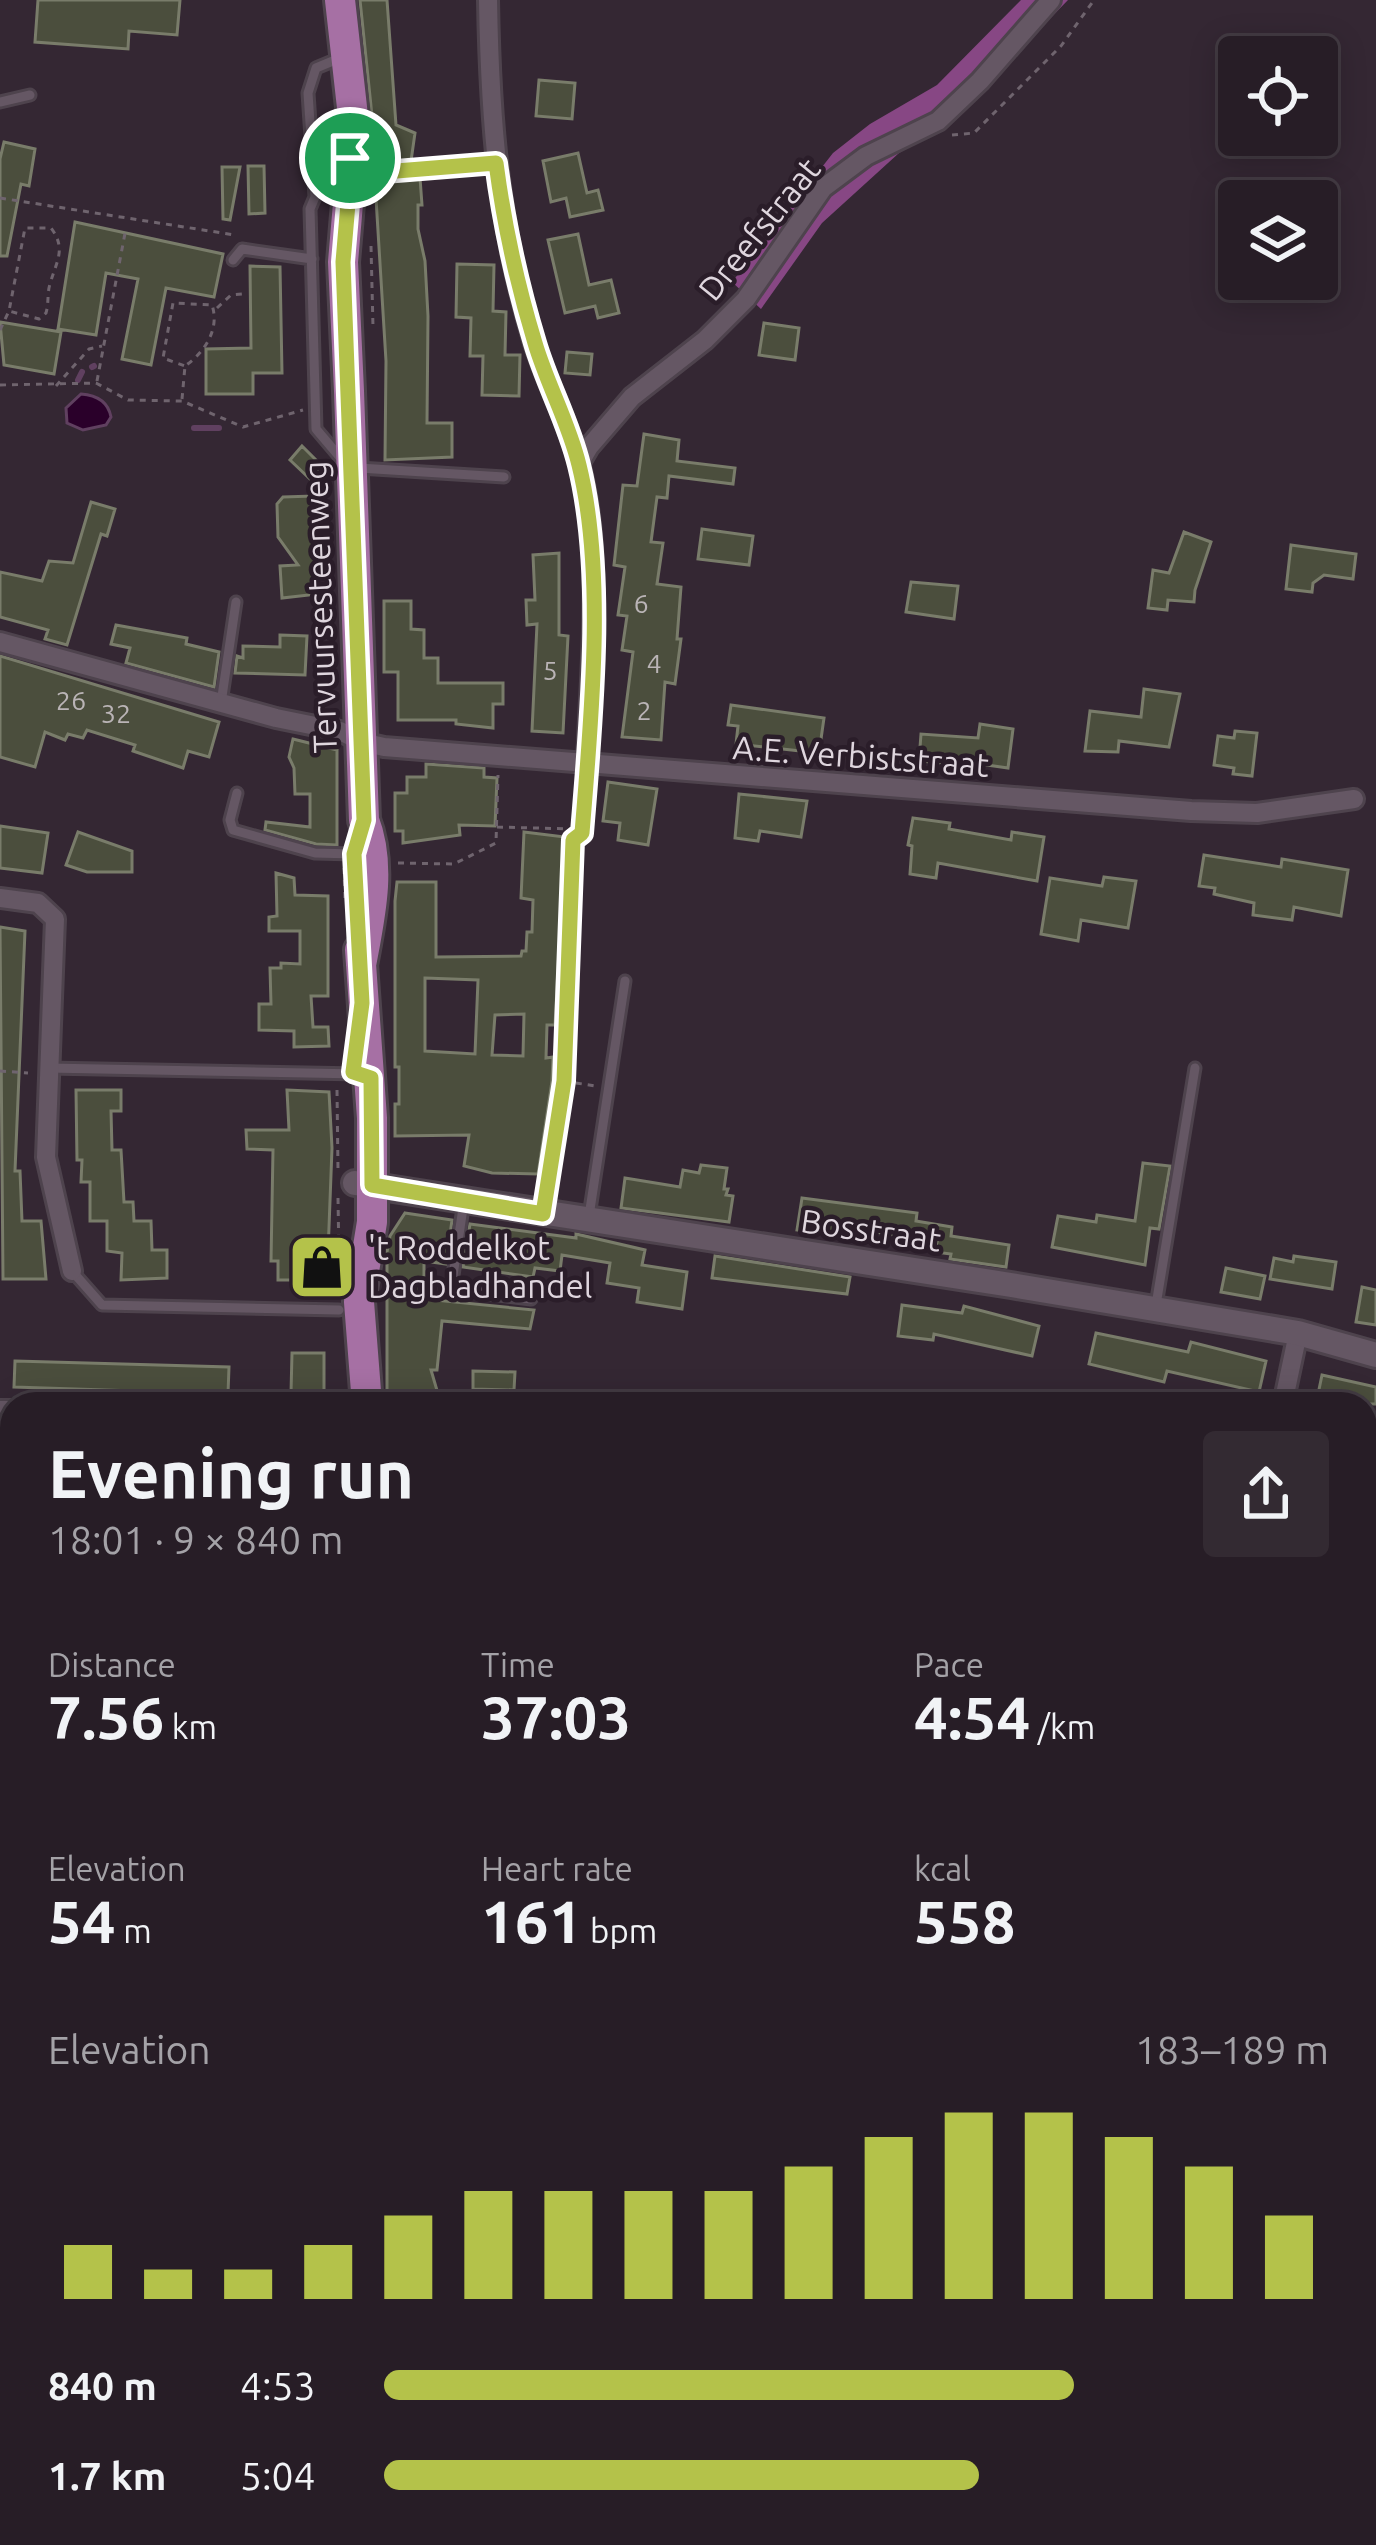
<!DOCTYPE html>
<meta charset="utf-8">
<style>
body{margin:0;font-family:Ubuntu,sans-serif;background:#332a32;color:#f1f3f6;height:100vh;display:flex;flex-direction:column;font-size:45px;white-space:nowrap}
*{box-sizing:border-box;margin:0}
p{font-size:39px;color:#a4a2a7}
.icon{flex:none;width:66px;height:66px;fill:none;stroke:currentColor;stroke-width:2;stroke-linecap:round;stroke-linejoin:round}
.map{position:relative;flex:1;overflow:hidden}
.side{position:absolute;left:0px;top:1392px;width:1377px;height:1155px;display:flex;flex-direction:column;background:#271d26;border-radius:36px 36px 0 0;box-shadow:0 6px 30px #0003,0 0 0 3px #433b43}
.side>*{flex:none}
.tools{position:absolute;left:1218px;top:36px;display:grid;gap:24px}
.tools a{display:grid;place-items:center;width:120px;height:120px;border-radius:12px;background:#271d26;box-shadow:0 6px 30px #0003,0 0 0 3px #433b43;font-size:60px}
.pin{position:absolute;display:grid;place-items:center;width:102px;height:102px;color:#fff;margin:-51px;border:6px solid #fff;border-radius:50%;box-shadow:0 3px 12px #0007}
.round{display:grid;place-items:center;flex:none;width:126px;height:126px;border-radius:12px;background:#332a32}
.overview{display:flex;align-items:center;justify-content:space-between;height:204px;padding:0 48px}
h1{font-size:66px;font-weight:700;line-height:90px}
.metrics{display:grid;grid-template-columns:repeat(3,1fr);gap:18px;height:204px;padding:12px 48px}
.metrics div{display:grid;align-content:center}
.metrics b{font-size:60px;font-weight:700}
.metrics small{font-size:33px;font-weight:400}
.metrics p{font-size:33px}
.chart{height:336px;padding:24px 48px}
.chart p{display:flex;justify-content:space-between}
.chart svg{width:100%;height:216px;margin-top:12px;stroke:#b4c24a;stroke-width:6}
ul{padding:0 48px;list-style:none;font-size:39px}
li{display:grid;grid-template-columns:192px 144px 1fr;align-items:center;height:90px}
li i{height:30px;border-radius:15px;background:#b4c24a}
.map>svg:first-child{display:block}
.forest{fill:#874784}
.water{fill:#2a002a;stroke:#604060;stroke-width:3}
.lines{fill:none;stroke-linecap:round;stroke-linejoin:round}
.stream{stroke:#604060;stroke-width:6}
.building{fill:#4b4e3d;stroke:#797c6a;stroke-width:3;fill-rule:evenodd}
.service-casing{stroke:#4e434d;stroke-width:15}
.minor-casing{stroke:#4e434d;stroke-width:24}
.tertiary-casing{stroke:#4e434d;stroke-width:30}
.primary-casing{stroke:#4e434d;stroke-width:36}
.path{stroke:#6f646e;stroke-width:3;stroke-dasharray:6 6;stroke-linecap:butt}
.service{stroke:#655764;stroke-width:9}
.minor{stroke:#655764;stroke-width:18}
.tertiary{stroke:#655764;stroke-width:24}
.primary{stroke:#a670a4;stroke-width:30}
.route-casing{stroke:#fff;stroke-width:24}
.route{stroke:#b4c24a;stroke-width:15}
.labels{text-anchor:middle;stroke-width:9;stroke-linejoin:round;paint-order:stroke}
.number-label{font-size:27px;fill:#bab4b6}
.street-label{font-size:33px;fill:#dfd6de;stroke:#2a1d29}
.poi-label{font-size:33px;fill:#dfd6de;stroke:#2a1d29;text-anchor:start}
</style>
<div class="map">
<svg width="1376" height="2545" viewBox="0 0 1376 2545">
<rect width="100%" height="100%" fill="#342733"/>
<path class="forest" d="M1021 0H1068L948 124 899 153 822 223 761 309 732 282 833 153 870 124 937 85Z"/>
<path class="water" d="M81 394C95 395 108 401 111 417L106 425 83 430 67 423 66 408Z"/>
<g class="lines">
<path class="stream" d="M92 367 94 366
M78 380 82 372
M194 428H219"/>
</g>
<path class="building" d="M38 0H180L177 35 129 31 128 49 35 42Z
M360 0H387L396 125 415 133 411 161 377 164Z
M539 80 575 83 572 119 536 116Z
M4 142 35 149 29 186 21 184 7 256H0V159Z
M578 153 587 193 598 190 603 210 570 217 566 198 551 202 543 161Z
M248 166H264L265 213 249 214Z
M222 167H240L230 220 223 219Z
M420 178 422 205H418V229L425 261 428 316 427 423H452V457L385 460 386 361 375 182Z
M75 222 223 254 214 297 166 288 151 365 122 359 138 279 106 273 96 335 58 329Z
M578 234 589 285 611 280 619 313 598 318 595 306 565 313 548 240Z
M457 264 494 265 493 311 506 312 505 355H520L519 396 482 395 483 356H470L471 318 456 317Z
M250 266 280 267 282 373H253V394H206V349L251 348Z
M0 322 61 332 54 374 4 365Z
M764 323 799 328 795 360 759 355Z
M567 352 592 354 590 375 565 373Z
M644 434 679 440 677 461 735 468 733 484 669 476 667 498 657 497 651 542 663 543 657 584 681 587 677 639H681L675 684 665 682 661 740 622 737 633 652 622 650 627 616 618 615 625 567 614 565 623 485 637 486Z
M302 446 321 465 311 480 290 460Z
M313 496 318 594 282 598 280 566 298 565 278 537 277 504 283 497Z
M91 502 115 509 107 536 101 534 67 645 45 639 48 630 0 617V572L42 581 49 561 73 563Z
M702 529 753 536 749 565 698 559Z
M1184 532 1211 542 1195 590 1194 602 1168 600 1167 610 1148 608 1153 570 1169 573Z
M1291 545 1356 554 1353 579 1324 575 1313 583 1312 592 1286 589Z
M559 553V635L568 636 563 733 532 731 537 624 527 625 526 600H535L533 555Z
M911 582 958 586 954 619 906 612Z
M384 601H411V629L424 630V658H438V683H503V704H493V728L456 724V720H398V672H384Z
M116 625 187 638 186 644 219 652 214 687 126 663 130 648 111 644Z
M280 635 307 636 305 675 235 673 237 656 243 658V646L280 647Z
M0 656 219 722 209 757 188 751 183 768 133 751 135 745 87 730 83 738 68 734 65 740 45 732 35 767 0 757Z
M1144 689 1180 694 1169 747 1119 741 1118 752 1085 751 1090 711 1141 717Z
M731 705 824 718 819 753 736 744 738 726 728 725Z
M980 724 1013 729 1008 768 952 760V764L919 761 921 734 978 738Z
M1235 731 1257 733 1252 776 1233 774 1234 768 1214 765 1218 736 1234 738Z
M293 739 337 750V845L316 844 265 830 266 822 310 827V794H295L294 768 289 757Z
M426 764 484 768V777L497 778 495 826 459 825 460 835 403 843V831H395V793H407V777H426Z
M608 782 657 789 648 845 618 840 620 823 603 821Z
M739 794 807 801 801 837 760 831 758 841 735 838Z
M913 818 950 823 949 829 1011 840 1012 832 1044 837 1037 881 938 863 936 878 910 874 912 846 908 845Z
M0 826 48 833 42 873 0 868Z
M78 832 132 851V872H87L66 865Z
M524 832 565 837 555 1025H547L546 1058 553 1057 552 1081 538 1174 492 1173 464 1166 469 1135 395 1136V1104H399V1067H395V901L397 882H436V957L521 956 522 951H526L527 932H532L533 900 521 898ZM425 978 478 980 475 1054 425 1051ZM524 1014 523 1056 492 1055 495 1015Z
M1204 855 1281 867 1282 859 1348 870 1341 916 1294 907 1292 920 1253 915 1254 903 1214 894 1215 888 1199 886Z
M276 873 294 878 295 895 328 896V996H311L313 1027H328L329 1046 294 1047V1031L259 1030V1004H271L270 968H281V963L300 964V931H269V917L277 916Z
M1104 877 1136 881 1128 928 1081 920 1078 941 1041 934 1050 878 1102 886Z
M0 927 25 931 15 1171H20L22 1221H41L46 1279H3Z
M76 1090H121V1111H111L112 1150H121L124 1202H133L134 1221H151L152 1250H167V1278L121 1280 122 1253 107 1251V1221H90V1182H81L82 1160H77Z
M287 1090 329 1092 332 1148 327 1280H278V1261H271L273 1150 247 1149 246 1130H289Z
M1143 1163 1170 1166 1159 1229 1150 1228 1145 1265 1052 1247 1058 1216 1096 1222 1097 1215 1135 1221Z
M701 1165 727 1168 724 1189H728L726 1195 733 1196 729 1222 621 1208 625 1178 680 1187 683 1170 699 1173Z
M802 1198 917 1213 916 1221 952 1227 951 1236 1009 1245 1006 1267 950 1259 951 1254 935 1252 937 1242 838 1226 836 1235 797 1230Z
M405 1213 452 1220 446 1264 424 1261V1299L534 1310 530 1329 442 1321 437 1370H431L441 1404H387V1252L390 1236Z
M470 1224 576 1238V1234L645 1250 642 1265 687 1272 682 1309 637 1302 639 1288 607 1283 610 1263 562 1255 560 1271 535 1268 533 1277 463 1267Z
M715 1256 850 1277 847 1294 712 1278Z
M1294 1256 1336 1262 1332 1289 1270 1279 1274 1258 1293 1262Z
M1226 1268 1265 1276 1260 1299 1221 1292Z
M1362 1287 1376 1290V1325L1356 1322Z
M902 1305 962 1313 964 1306 1039 1326 1032 1356 934 1334 933 1340 898 1336Z
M1096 1333 1188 1352 1191 1342 1266 1361 1259 1392 1167 1371 1164 1382 1089 1364Z
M292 1353H324V1392L291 1393Z
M15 1361 229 1367 228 1394 14 1387Z
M473 1371 515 1372 514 1390 473 1389Z
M1322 1375 1376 1387V1404H1316Z"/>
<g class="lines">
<defs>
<path id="service" d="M340 58 316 68 308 93 315 197 310 209 316 429 344 462
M0 102 30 95
M359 174 496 163
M233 260 242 249 312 259
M359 468 504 477
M221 703 236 602
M237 793 230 820 233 830 315 853 354 854
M48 1068 360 1074
M464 1201 451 1289 531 1299
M589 1216 625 981
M72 1271 102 1305 339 1310
M1156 1305 1195 1068"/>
<path id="minor" d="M488 0C490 123 498 224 534 343 547 383 568 422 579 463 604 556 590 669 587 764
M579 464 589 447 632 397 705 340 746 299 823 188 866 156 938 121 980 81 1051 0
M0 642 276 718 340 731 362 742 384 747 1191 811 1257 813 1354 799
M0 898 38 903 55 919 46 1157 72 1271
M1283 1404 1298 1333
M0 1410H12
M1365 1592 1376 1594
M0 2053 12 2052
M1365 2183 1376 2193
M0 2434H12
M519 2535 520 2545
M854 2535 880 2545
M1100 2545 1104 2535"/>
<path id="tertiary" d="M355 1183 1011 1285 1298 1333 1376 1355"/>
<path id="primary" d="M340 0 358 161
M353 145 343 262 349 391 364 820C382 866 370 917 361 965
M360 950 372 1118V1222L359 1302 367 1404
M369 2535V2545"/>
</defs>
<use href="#service" class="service-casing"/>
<use href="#minor" class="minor-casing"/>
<use href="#tertiary" class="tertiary-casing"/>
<use href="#primary" class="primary-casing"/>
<path class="path" d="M952 135 974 133 1061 46 1094 0
M0 198 235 235
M371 246 373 327
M217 308 231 295 242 294
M0 330 9 311 25 228H51C67 249 56 262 50 284 47 293 49 303 46 313L39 319 9 311
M97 381 126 228
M0 385 96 383 128 400 182 401 243 427 303 410
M56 386 89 349 102 346
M182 399 185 366C205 352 220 329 212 305L173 303 163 358 185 366
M497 827 573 829V839
M573 827 574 804
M398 863 454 864 496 843 498 775
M344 868 345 901
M0 1071 28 1073
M564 1081 595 1086
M337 1090 338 1170
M547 1188 564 1081 573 840 582 833 586 784
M338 1198 339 1260
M1365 1802 1376 1804"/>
<use href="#service" class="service"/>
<use href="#minor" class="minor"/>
<use href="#tertiary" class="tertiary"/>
<use href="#primary" class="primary"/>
</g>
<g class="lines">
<defs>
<path id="route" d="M353 145 359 174 496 163C504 224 517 284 535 343 547 384 569 423 579 465 606 574 591 721 582 833L573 840 564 1081 543 1214 372 1185 371 1078 353 1072 362 1003 354 854 364 820 343 262Z"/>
</defs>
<use href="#route" class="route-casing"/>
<use href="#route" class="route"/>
</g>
<defs>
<symbol id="shop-square" viewBox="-11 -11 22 22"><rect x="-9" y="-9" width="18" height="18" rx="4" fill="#b4c24a" stroke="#2a1d29"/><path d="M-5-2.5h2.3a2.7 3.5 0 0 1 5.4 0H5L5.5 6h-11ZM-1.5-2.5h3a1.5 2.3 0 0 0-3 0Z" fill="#111"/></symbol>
</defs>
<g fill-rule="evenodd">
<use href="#shop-square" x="284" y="1229" width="76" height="76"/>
</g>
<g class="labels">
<g class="number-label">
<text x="641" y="613">6</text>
<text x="654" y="673">4</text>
<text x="550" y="680">5</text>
<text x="71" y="710">26</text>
<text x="644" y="720">2</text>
<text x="116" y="723">32</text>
</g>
<g class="street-label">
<text transform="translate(759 229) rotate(-51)" y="12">Dreefstraat</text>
<text transform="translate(320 607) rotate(-92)" y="12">Tervuursesteenweg</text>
<text transform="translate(861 756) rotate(4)" y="12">A.E. Verbiststraat</text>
<text transform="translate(871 1230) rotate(8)" y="12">Bosstraat</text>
</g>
<g class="poi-label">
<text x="368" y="1260">'t Roddelkot<tspan x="368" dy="38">Dagbladhandel</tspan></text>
</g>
</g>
</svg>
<div class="tools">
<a><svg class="icon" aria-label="locate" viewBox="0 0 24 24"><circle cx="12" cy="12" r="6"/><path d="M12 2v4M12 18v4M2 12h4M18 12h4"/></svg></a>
<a><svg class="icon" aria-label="layers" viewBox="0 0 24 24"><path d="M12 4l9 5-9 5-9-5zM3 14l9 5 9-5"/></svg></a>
</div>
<div class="pin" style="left:350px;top:158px;background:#1e9e55"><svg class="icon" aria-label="arrive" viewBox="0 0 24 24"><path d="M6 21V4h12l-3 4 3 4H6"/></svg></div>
<section class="side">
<div class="overview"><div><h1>Evening run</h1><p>18:01 · 9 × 840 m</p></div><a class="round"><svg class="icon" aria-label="share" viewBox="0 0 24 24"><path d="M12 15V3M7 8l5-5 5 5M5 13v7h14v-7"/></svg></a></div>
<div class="metrics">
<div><p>Distance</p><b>7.56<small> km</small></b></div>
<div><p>Time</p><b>37:03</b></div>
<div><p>Pace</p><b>4:54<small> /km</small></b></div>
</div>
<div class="metrics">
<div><p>Elevation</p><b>54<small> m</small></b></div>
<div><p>Heart rate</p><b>161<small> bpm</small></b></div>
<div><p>kcal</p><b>558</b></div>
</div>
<div class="chart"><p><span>Elevation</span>183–189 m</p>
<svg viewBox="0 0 160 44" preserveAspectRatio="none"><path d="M5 44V33M15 44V38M25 44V38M35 44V33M45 44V27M55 44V22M65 44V22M75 44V22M85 44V22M95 44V17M105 44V11M115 44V6M125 44V6M135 44V11M145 44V17M155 44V27"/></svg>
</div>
<ul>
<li><b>840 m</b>4:53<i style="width:73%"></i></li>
<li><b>1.7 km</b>5:04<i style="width:63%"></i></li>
</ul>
</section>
</div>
